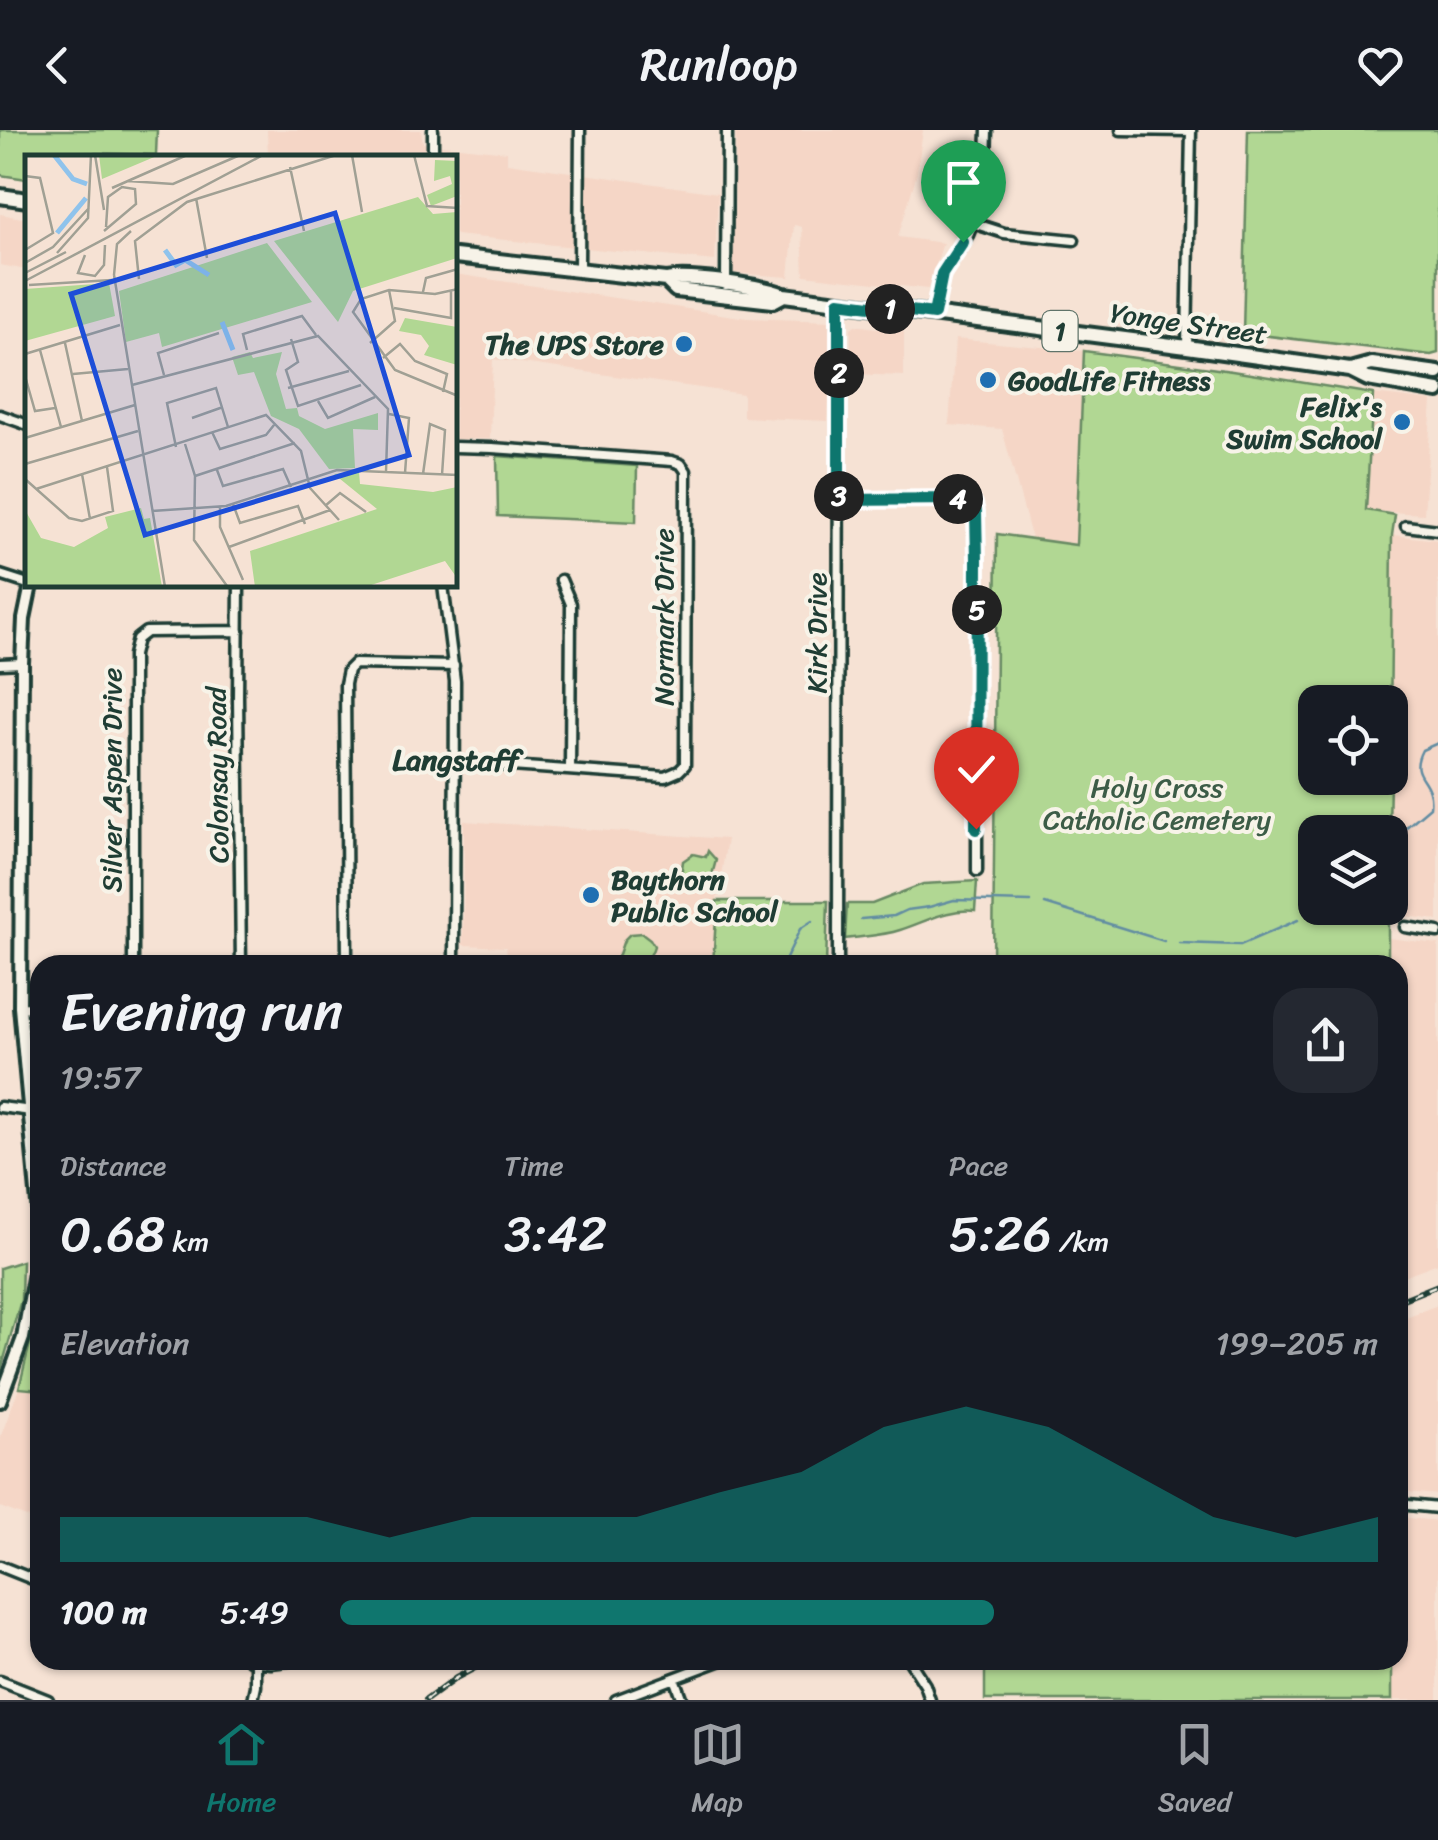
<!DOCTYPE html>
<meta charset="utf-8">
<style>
body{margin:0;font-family:Sriracha,sans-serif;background:#242831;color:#f1f3f6;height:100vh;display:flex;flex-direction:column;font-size:38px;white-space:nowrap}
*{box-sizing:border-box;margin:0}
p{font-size:32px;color:#9ea1a6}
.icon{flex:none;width:55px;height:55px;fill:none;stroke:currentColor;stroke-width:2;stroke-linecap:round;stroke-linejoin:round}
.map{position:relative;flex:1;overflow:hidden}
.details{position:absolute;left:30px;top:825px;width:1378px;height:715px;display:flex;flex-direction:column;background:#171b24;border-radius:30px;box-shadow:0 2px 8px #0004}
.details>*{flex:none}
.controls{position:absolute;left:1298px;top:555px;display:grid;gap:20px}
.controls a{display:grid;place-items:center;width:110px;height:110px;border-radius:20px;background:#171b24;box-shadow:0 2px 8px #0004;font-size:50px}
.pin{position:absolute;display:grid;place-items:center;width:85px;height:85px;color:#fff;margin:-102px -42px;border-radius:50% 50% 50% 0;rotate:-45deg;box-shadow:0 0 10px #0007}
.pin .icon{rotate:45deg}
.km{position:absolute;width:50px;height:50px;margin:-25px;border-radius:50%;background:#222;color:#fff;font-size:28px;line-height:50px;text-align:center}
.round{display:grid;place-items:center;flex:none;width:105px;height:105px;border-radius:30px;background:#242831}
.head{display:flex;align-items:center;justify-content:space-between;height:170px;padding:0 30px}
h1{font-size:55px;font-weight:600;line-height:75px}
.figures{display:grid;grid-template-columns:repeat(3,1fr);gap:15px;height:170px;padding:10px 30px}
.figures div{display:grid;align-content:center}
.figures b{font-size:50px;font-weight:600}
.figures small{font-size:28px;font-weight:400}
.figures p{font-size:28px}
.chart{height:280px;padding:20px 30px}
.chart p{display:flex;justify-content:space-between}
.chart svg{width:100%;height:180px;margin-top:10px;fill:#0f766e;opacity:.7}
ul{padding:0 30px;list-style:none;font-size:32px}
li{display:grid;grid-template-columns:160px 120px 1fr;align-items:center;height:75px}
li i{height:25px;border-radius:12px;background:#0f766e}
header{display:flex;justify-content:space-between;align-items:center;height:130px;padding:0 30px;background:#171b24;font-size:45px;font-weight:600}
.menu{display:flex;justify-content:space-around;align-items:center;height:140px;border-top:2px solid #363941;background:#171b24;font-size:28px;color:#9ea1a6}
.menu a{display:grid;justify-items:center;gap:5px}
.menu .on{color:#0f766e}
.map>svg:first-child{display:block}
.built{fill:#f5d6c6}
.green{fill:#b1d793;stroke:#688a64;stroke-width:2.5}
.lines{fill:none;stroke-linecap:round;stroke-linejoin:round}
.stream{stroke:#628da2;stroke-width:2.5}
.minor-casing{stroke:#1f3d34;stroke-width:15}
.tertiary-casing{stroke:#1f3d34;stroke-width:18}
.primary-casing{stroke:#1f3d34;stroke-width:20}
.minor{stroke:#f7f3e8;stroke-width:8}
.tertiary{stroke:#f7f3e8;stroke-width:10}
.primary{stroke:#f7f3e8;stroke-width:12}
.rail-casing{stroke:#1f3d34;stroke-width:6}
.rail{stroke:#f7f3e8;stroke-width:2.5;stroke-dasharray:8;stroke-linecap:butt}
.route-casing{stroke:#fff;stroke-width:20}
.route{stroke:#0f766e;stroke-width:12}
.poi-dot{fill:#1f6fb2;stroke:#f7f3e8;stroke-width:4}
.labels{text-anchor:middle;stroke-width:8;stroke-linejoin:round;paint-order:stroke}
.shield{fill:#f7f3e8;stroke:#60746a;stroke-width:2.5}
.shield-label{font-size:25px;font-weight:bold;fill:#1f3d34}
.street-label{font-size:28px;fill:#1f3d34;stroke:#f7f3e8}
.poi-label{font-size:28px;font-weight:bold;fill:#1f3d34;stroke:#f7f3e8;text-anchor:end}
.park-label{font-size:28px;fill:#3c5c47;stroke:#f7f3e8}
.neighbourhood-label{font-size:30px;font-weight:bold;fill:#1f3d34;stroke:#f7f3e8}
.inset-river{fill:none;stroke:#8fc3ec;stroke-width:5}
.inset-road{fill:none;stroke:#a0a094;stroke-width:2.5}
.view{fill:#1d4ed8;fill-opacity:0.15;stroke:#1d4ed8;stroke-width:5}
.inset-edge{fill:none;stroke:#1f3d34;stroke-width:5}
</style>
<header><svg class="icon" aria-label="back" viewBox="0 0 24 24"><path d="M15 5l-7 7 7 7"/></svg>Runloop<svg class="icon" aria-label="heart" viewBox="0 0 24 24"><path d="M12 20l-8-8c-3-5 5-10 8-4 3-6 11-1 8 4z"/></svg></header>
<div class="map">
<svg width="1438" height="1570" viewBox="0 0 1438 1570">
<rect width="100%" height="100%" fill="#f6e2d4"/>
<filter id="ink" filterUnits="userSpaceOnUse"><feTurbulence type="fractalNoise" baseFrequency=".01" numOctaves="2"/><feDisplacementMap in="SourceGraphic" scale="20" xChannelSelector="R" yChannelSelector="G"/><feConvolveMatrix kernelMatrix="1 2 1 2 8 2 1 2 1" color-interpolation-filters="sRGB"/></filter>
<g filter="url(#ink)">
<path class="built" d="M267 0H421L423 13 507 22V33L718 63 715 131 455 105V28L268 27Z
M736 0H923L917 43 898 107 943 113 928 159 804 145 802 97 794 95 789 147 733 143Z
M0 84 27 89V140L0 135Z
M455 144 747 188 833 191 828 291 743 287V264L493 229 490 309H455Z
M855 195 904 202V246L851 244V198Z
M955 209 1084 221 1076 416 1032 410 1002 299 949 295Z
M1373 264 1432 271 1424 384 1366 381Z
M1392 405 1438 410V790L1388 784Z
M464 691 727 709 717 771 713 835H508L506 817 463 815Z
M1388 808 1438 814V1133L1398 1148V835H1388Z
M1438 1175V1365L1398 1361V1190Z
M19 1258 40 1260V1392L0 1377V1308Z
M1398 1387 1438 1391V1570H1392V1530H1398Z"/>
<path class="green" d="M0 0H157L156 25 87 23 86 27 28 28 27 49 0 45Z
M1248 0H1438V223L1431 225 1243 203Z
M1084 221 1232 241 1373 264 1366 380 1395 385 1392 405 1390 605V572H1315V648H1390L1389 702H1315V778H1388V835H993L997 404 1076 415Z
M497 326 637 336 636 392 498 386Z
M708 721 716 730 712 745 703 755H690L681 746 683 731 693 724 706 727Z
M977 751 975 781C947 778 926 792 900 800 882 806 863 806 845 809L847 774H872L923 754Z
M717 771H828L826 835H713Z
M642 803 650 809 654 816C650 829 647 831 634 832L632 835 618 827 624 810 630 804Z
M22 1131 21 1170 0 1243V1138Z
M40 1173V1260L19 1258Z
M980 1530H1392V1570H985V1538Z"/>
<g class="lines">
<path class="stream" d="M1390 715 1404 699 1430 677C1434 646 1407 649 1422 620L1438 613
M1045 774 1164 811
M1311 784 1317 778
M861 789 894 786 907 780 929 777 954 770 1031 772
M1179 813 1240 815 1298 790
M783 835 800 799 812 791"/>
<defs>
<path id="minor" d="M1121 0 1191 1
M433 28V0
M973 93 1004 103 1074 110
M579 138 580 0
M726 155 727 0
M934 184 942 145 968 105 985 63 987 0
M1187 217 1191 0
M0 285 28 295
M839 370 960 369 974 374 976 382 977 430V741
M1406 396 1438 400
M0 445 28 454
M561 450 571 474 570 640
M239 455 238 567 241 835
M443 455 455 551 454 835
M0 534 22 533
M455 632 665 647 679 641 685 635 686 341 681 334 672 331 492 318 455 317
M1405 797 1438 802
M133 835V525L137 509 146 502 239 501
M349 835 347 827 345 554 348 540 354 534 454 536
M838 835 839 172
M20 877 40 878
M0 977 40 982
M1398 1374 1438 1378
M0 1436 40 1452
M250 1530 271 1533 295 1530
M909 1530 925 1555 930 1570
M674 1548 682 1570
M0 1551 48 1570
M253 1570 256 1556V1532
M616 1570 722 1530"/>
<path id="tertiary" d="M0 1271 23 1208 39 1121V1085L20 877 22 533 24 489 31 455"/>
<path id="primary" d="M0 66 28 70
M455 126 666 150C689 145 762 156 784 165L1187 217 1350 240 1368 249 1438 261
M666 150 676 160 773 171 784 165
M1350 240 1372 234 1438 243"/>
</defs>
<use href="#minor" class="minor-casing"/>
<use href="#tertiary" class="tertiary-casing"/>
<use href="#primary" class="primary-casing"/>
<use href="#minor" class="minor"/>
<use href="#tertiary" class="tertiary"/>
<use href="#primary" class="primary"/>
<defs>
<path id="rail" d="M1398 1171 1438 1155
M426 1570 456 1548 490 1530"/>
</defs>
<use href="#rail" class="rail-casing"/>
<use href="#rail" class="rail"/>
</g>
</g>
<g class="lines" filter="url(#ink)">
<defs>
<path id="route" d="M963 112 942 144 934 184 839 172V370L960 369 974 374 976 382 977 430 976 699"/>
</defs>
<use href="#route" class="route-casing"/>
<use href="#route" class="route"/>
</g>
<g class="poi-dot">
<circle cx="684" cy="214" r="10"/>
<circle cx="988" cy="250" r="10"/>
<circle cx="1402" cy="292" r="10"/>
<circle cx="591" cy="765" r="10"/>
</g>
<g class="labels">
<rect class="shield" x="1042.5" y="181" width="35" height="40" rx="8"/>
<g class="shield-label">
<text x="1060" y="210">1</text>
</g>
<g class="street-label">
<text transform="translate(1189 193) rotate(8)" y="10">Yonge Street</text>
<text transform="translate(663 487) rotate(-90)" y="10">Normark Drive</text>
<text transform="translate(816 503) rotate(-90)" y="10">Kirk Drive</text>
<text transform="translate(217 645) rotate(-91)" y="10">Colonsay Road</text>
<text transform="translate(111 650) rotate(-90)" y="10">Silver Aspen Drive</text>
</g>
<g class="poi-label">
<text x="664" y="224">The UPS Store</text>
<text x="1008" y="260" text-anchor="start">GoodLife Fitness</text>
<text x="1382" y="286">Felix's<tspan x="1382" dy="32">Swim School</tspan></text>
<text x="611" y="759" text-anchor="start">Baythorn<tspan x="611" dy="32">Public School</tspan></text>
</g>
<g class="park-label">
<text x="1157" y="667">Holy Cross<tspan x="1157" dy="32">Catholic Cemetery</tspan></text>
</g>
<g class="neighbourhood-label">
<text x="456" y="640">Langstaff</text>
</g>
</g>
<g transform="translate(25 25)">
<rect width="432" height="432" fill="#f6e2d4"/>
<path d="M74 0H134L77 24ZM410 5 432 6V41L406 51 402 40 427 29 425 21 409 26ZM393 42 408 59 432 57V103L328 136 313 167 249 86ZM242 88 287 147 137 192 134 178 101 187 94 136ZM84 128 90 161 0 186V134ZM380 163 432 172V210L399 200 404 191 396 180 374 176ZM225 197 228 203 257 197 251 219 261 254 272 253 274 261 300 274 353 258V275L328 274 330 313 304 314 274 274 246 261 229 217 213 220 207 202ZM334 317 335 329 408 337 432 332V423L420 406 340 432H230L225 396 352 354 309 319ZM116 353 119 364 125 363 137 432H0V355L16 383 49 392 83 373 80 362Z" fill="#b1d793"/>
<path class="inset-river" d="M29 0 48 24 62 29M32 78 61 43M140 95 151 110 160 105 184 120M197 167 208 195"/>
<path class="inset-road" d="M70 0 79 55M327 0 337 57M389 0 402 51 433 53M265 12 279 76M0 21 15 23 28 78 0 95M103 26 148 29 215 0M87 33 162 0M171 43 182 103M79 76 111 49 110 34 97 32 83 42 81 72M32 98 63 63 66 0M60 100 53 118 70 121 79 110 80 90M0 108 28 92 64 53M0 118 41 97M89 120 140 432M89 120 92 89 106 76M114 124 110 86 162 47 311 0M0 126 238 0M4 130 87 125M433 134 410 139 364 135 336 144 328 157 370 215 433 241M398 137 401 123 433 114M369 153 426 163V136M266 184 273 207 261 215 273 251 336 230M40 188 57 266M345 188 370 166 364 135M15 195 36 272M222 195 218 179 277 161 291 180M0 199 95 170M358 203 375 189 390 206 422 219 418 237M48 219 103 214M139 220 133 198 194 178M0 221 10 256 30 253M107 230 293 181 363 254 361 317M263 233 324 216M293 246 303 263 350 242M364 259 384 263 380 318M167 263 198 252M187 277 195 294 241 280 249 270M0 283 110 250M160 289 170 321 169 385 202 431M151 292 142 248 191 233 203 272M0 309 113 276M192 315 198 331 258 314 266 332M57 319 65 364M398 319 405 269 420 275 417 320M170 321 270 288M0 324 44 363 57 366 88 356 82 312M11 334 241 260 276 296 285 333 314 365M208 349 215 368 273 351 280 369M300 351 315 338 341 357M195 352V372L218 425M127 356 201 351 312 315 433 320M204 392 305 355"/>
<path class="view" d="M310 58 384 300 120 380 46 139Z"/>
<rect width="432" height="432" class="inset-edge"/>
</g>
</svg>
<div class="controls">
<a><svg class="icon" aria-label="locate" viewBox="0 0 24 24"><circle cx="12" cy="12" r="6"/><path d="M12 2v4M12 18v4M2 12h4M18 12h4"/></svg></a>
<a><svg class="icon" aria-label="layers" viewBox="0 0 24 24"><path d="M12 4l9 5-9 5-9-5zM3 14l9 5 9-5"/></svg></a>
</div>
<div class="pin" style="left:963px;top:112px;background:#1e9e55"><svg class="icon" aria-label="arrive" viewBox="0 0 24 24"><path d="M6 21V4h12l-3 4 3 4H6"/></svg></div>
<div class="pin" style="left:976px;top:699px;background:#d93025"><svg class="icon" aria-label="check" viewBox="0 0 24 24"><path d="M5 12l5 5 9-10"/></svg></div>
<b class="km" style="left:890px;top:179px">1</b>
<b class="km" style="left:839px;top:243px">2</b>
<b class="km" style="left:839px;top:366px">3</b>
<b class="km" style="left:958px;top:369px">4</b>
<b class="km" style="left:977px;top:480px">5</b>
<section class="details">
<div class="head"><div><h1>Evening run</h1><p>19:57</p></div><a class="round"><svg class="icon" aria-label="share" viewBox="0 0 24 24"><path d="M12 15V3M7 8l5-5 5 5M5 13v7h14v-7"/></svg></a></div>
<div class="figures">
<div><p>Distance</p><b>0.68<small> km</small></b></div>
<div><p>Time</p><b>3:42</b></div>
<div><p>Pace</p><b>5:26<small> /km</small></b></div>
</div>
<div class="chart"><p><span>Elevation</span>199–205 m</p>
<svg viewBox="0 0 160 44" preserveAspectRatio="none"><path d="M0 44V33L10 33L20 33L30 33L40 38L50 33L60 33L70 33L80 27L90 22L100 11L110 6L120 11L130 22L140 33L150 38L160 33V44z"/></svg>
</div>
<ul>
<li><b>100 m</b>5:49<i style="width:63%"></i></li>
</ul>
</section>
</div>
<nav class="menu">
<a class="on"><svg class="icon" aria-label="home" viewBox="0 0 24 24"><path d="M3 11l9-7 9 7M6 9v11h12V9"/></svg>Home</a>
<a><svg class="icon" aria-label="map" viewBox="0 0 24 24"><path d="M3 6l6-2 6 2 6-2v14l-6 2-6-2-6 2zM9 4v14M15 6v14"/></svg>Map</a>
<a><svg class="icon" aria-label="saved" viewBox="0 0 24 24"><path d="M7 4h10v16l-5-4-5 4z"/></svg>Saved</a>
</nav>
